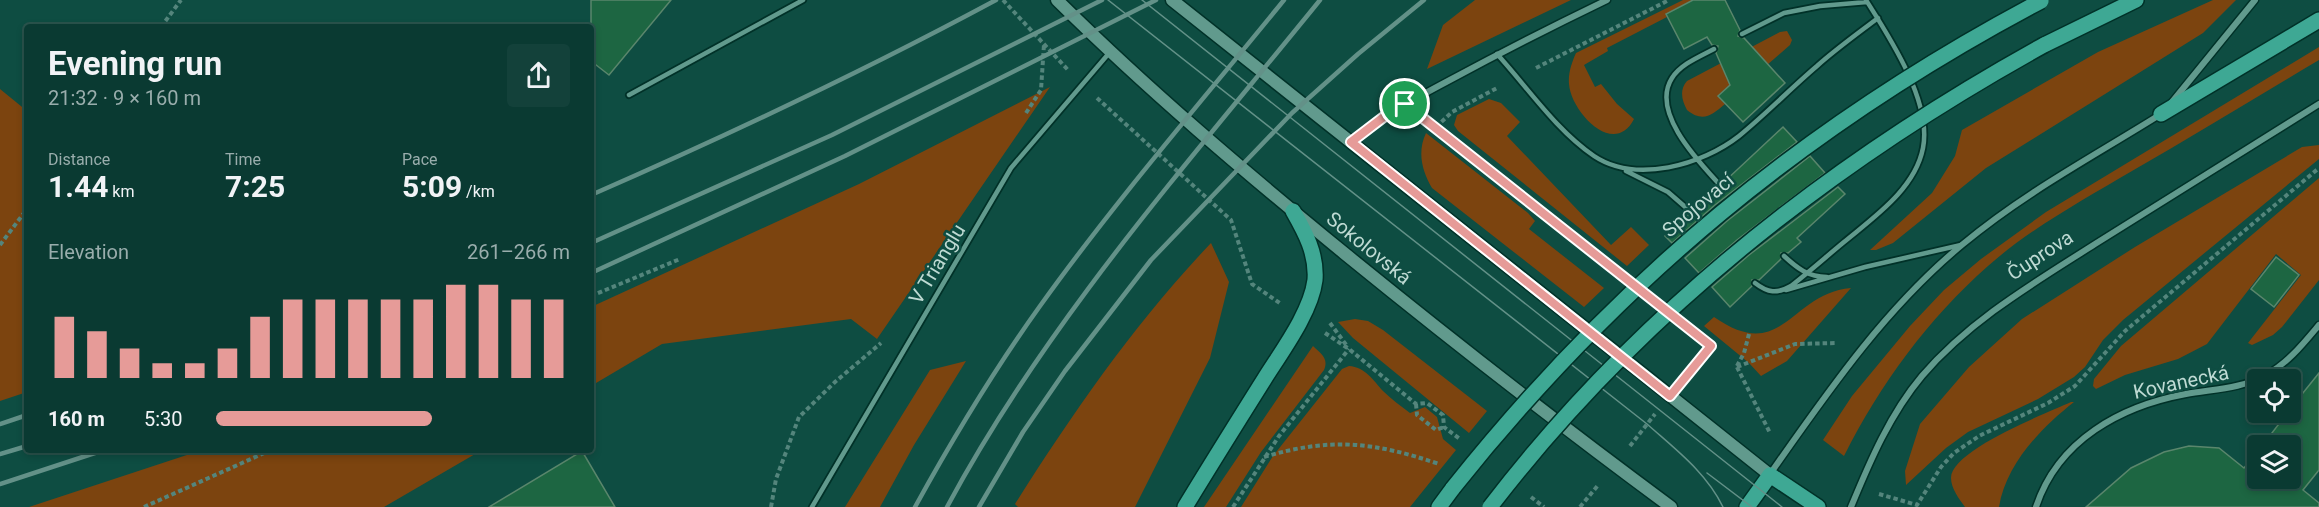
<!DOCTYPE html>
<meta charset="utf-8">
<style>
body{margin:0;font-family:Roboto,sans-serif;background:#13413a;color:#f1f3f6;height:100vh;display:flex;flex-direction:column;font-size:22px;white-space:nowrap}
*{box-sizing:border-box;margin:0}
p{font-size:20px;color:#99adac}
.icon{flex:none;width:33px;height:33px;fill:none;stroke:currentColor;stroke-width:2;stroke-linecap:round;stroke-linejoin:round}
.map{position:relative;flex:1;overflow:hidden}
.details{position:absolute;left:24px;top:24px;width:570px;height:429px;display:flex;flex-direction:column;background:#0a3a32;border-radius:6px;box-shadow:0 3px 9px #0003,0 0 0 2px #2a544d}
.details>*{flex:none}
.tools{position:absolute;left:2247px;top:369px;display:grid;gap:12px}
.tools a{display:grid;place-items:center;width:54px;height:54px;border-radius:6px;background:#0a3a32;box-shadow:0 3px 9px #0003,0 0 0 2px #2a544d;font-size:30px}
.pin{position:absolute;display:grid;place-items:center;width:51px;height:51px;color:#fff;margin:-26px;border:3px solid #fff;border-radius:50%;box-shadow:0 2px 6px #0007}
.round{display:grid;place-items:center;flex:none;width:63px;height:63px;border-radius:6px;background:#13413a}
.overview{display:flex;align-items:center;justify-content:space-between;height:102px;padding:0 24px}
h1{font-size:33px;font-weight:700;line-height:45px}
.metrics{display:grid;grid-template-columns:repeat(3,1fr);gap:9px;height:102px;padding:6px 24px}
.metrics div{display:grid;align-content:center}
.metrics b{font-size:30px;font-weight:700}
.metrics small{font-size:16px;font-weight:400}
.metrics p{font-size:16px}
.chart{height:168px;padding:12px 24px}
.chart p{display:flex;justify-content:space-between}
.chart svg{width:100%;height:108px;margin-top:6px;stroke:#e69b98;stroke-width:6}
ul{padding:0 24px;list-style:none;font-size:20px}
li{display:grid;grid-template-columns:96px 72px 1fr;align-items:center;height:45px}
li i{height:15px;border-radius:8px;background:#e69b98}
.map>svg:first-child{display:block}
.green{fill:#7c440f}
.building{fill:#1d6642;stroke:#5a866c;stroke-width:1.5}
.lines{fill:none;stroke-linecap:round;stroke-linejoin:round}
.service-casing{stroke:#013128;stroke-width:8}
.minor-casing{stroke:#013128;stroke-width:9}
.secondary-casing{stroke:#013128;stroke-width:15}
.primary-casing{stroke:#013128;stroke-width:18}
.path{stroke:#54857c;stroke-width:4;stroke-dasharray:4.5 3;stroke-linecap:butt}
.service{stroke:#619a8d;stroke-width:4.5}
.minor{stroke:#619a8d;stroke-width:6}
.secondary{stroke:#619a8d;stroke-width:12}
.primary{stroke:#3ea894;stroke-width:15}
.tram{stroke:#639188;stroke-width:1.5}
.rail{stroke:#639188;stroke-width:4.5}
.primary-bridge-casing{stroke:#013128;stroke-width:18;stroke-linecap:butt}
.primary-bridge{stroke:#3ea894;stroke-width:15}
.route-casing{stroke:#fff;stroke-width:12}
.route{stroke:#e69b98;stroke-width:8}
.labels{text-anchor:middle;stroke-width:5;stroke-linejoin:round;paint-order:stroke}
.street-label{font-size:20px;fill:#bedad3;stroke:#0e4d42}
</style>
<div class="map">
<svg width="2319" height="507" viewBox="0 0 2319 507">
<rect width="100%" height="100%" fill="#0e4d42"/>
<path class="green" d="M1475 0H1571L1427 69 1443 25Z
M1683 0H1693L1666 14 1667 17 1607 48 1608 51 1584 65 1595 87 1601 84 1617 104 1634 119C1614 158 1571 112 1569 84 1568 73 1572 62 1576 53Z
M2213 0H2236L2203 33 1986 168 1893 243 1876 250H1870L1932 193 1955 156 1962 130 2098 52Z
M1787 31 1792 40 1790 45 1767 65 1760 57 1718 96 1725 104C1712 115 1703 123 1687 110 1682 101 1679 90 1687 81L1780 32Z
M2319 47V60C2257 97 2195 135 2132 171 2083 200 2031 228 1988 266 1928 319 1880 384 1844 456L1823 440 1852 396 1910 326 1944 290 1981 259 2046 212Z
M1050 87 877 339 851 319 662 344 591 386V307L859 184Z
M0 89 27 111V392L0 401Z
M1489 99 1501 103 1520 122 1507 136 1611 245 1631 227 1649 245 1627 266 1458 131 1454 125 1457 115Z
M1426 133 1528 213 1535 221 1529 229 1604 288 1584 307 1432 188C1422 171 1417 152 1426 133Z
M2319 145V159L2123 320 2103 340 2085 367 2074 377 2038 399 1968 432 1946 448 1906 485 1905 471 1920 424 1969 367 2022 319 2135 247 2302 147Z
M2319 178V280L2282 327 2273 335 2252 345 2248 343 2301 275 2276 254 2207 344 2178 359 2125 375 2096 389 2093 386 2094 379 2121 346Z
M1211 243 1229 282 1210 358 1135 507H1018L1015 504C1074 411 1135 323 1211 243Z
M1851 288 1787 361 1761 376 1749 363 1704 326 1714 317C1783 365 1790 293 1851 288Z
M1355 319 1368 321 1383 330 1487 411 1469 433 1353 338 1338 322Z
M1313 346C1321 354 1329 358 1324 370L1261 452 1226 507H1204Z
M966 361 914 445 880 507H845L930 370Z
M1349 366C1365 367 1373 380 1383 391 1391 399 1401 406 1410 413L1425 407 1437 417 1443 439 1456 450 1410 507H1241L1273 456 1342 369Z
M2071 402H2074C2041 428 2006 464 1999 507H1965C1959 499 1951 488 1951 478 1951 450 2047 413 2071 402Z
M202 450H482L384 507H29Z"/>
<path class="building" d="M591 0H671L609 75 591 61Z
M1693 0H1725L1740 30 1738 36 1744 38 1785 83 1743 122 1718 96 1730 85 1716 53 1718 46 1712 45 1707 37 1684 49 1666 14Z
M1783 127 1797 142 1715 205 1672 243 1665 236 1688 215H1694V209L1717 188H1723L1724 182Z
M1810 156 1825 173 1737 240 1699 273 1685 258 1727 221Z
M1838 187 1845 194 1797 238 1801 242 1788 253H1781V259L1759 280H1752V286L1730 307 1712 287 1749 255Z
M2276 257 2299 275 2274 307 2251 289Z
M2319 373V470L2303 490 2319 503V507H2086L2131 468 2164 452 2189 446 2219 448 2244 468 2258 451V478H2290V446H2262L2288 412H2290V409Z
M582 451 615 507H489Z"/>
<g class="lines">
<defs>
<path id="service" d="M1742 34 1784 13 1820 6 1867 2
M1714 49C1699 57 1681 64 1672 78 1650 112 1699 162 1720 185
M1497 54C1528 88 1556 130 1594 156 1636 184 1702 165 1739 136 1766 114 1790 89 1817 66 1836 49 1857 34 1878 18
M629 95 803 0
M1626 171 1668 192 1691 212
M1784 256C1797 268 1808 277 1827 277
M1755 283C1768 293 1777 294 1791 286 1809 272 1827 256 1844 242 1874 217 1915 189 1923 148 1932 102 1890 38 1866 0
M1786 290 1865 267 1961 245
M812 507 1011 168 1110 52"/>
<path id="minor" d="M2172 102 2255 0
M1351 142C1381 117 1414 99 1448 81 1500 53 1553 26 1607 0
M1770 474C1827 393 1885 308 1963 244 2024 193 2094 156 2161 114
M1851 507C1870 461 1890 414 1922 376 1970 320 2034 283 2095 244 2170 197 2244 151 2319 104
M2036 507C2058 440 2121 406 2186 394 2213 389 2241 389 2266 375 2288 363 2303 344 2319 325"/>
<path id="secondary" d="M1057 0C1148 90 1245 172 1344 253 1451 340 1560 425 1671 507
M1172 0 1770 475"/>
<path id="primary" d="M2044 45 2136 0
M2161 114 2319 20
M1185 507C1211 464 1238 421 1265 378 1282 351 1311 312 1315 280 1317 254 1305 232 1293 211
M1439 507 1453 488
M1747 507 1770 475 1818 507"/>
</defs>
<use href="#service" class="service-casing"/>
<use href="#minor" class="minor-casing"/>
<use href="#secondary" class="secondary-casing"/>
<use href="#primary" class="primary-casing"/>
<path class="path" d="M1003 0 1068 70
M161 27 181 0
M1536 68 1669 0
M1097 98 1231 220 1252 284 1281 304
M1026 113 1041 90 1044 44
M1425 119 1616 271
M1436 127 1452 112 1497 88
M0 245 27 209
M591 296 680 259
M1330 323 1347 346
M1325 333 1349 349 1416 404 1427 403 1443 415 1444 427 1460 439
M1737 366 1744 353 1749 334
M1737 367 1770 433
M1737 367 1795 344 1837 343
M1686 376 1711 346 1690 330
M1416 404 1417 415 1436 430 1444 427
M1630 446 1655 414
M1264 457C1331 437 1374 442 1439 464
M1879 494 1917 505 1941 467 1954 453 1979 436 2048 403 2075 386 2125 331 2319 168
M1531 497 1544 507
M144 507 271 450
M771 507 776 479 799 417 835 382 881 343
M1233 507 1279 436 1349 349
M1580 507 1599 484"/>
<use href="#service" class="service"/>
<use href="#minor" class="minor"/>
<use href="#secondary" class="secondary"/>
<use href="#primary" class="primary"/>
<path class="tram" d="M1108 0 1647 424C1675 449 1706 472 1723 507
M1142 0 1782 507
M1707 473 1752 507"/>
<path class="rail" d="M591 195C728 135 864 71 996 0
M591 243 832 135 1102 0
M591 273 845 156 1156 0
M0 424 27 415
M0 454 27 446
M0 484 104 450
M915 507C953 438 994 370 1040 306 1116 200 1202 101 1284 0
M947 507C1046 322 1189 162 1320 0
M979 507 1023 432 1065 371 1151 260 1292 113 1358 54 1424 0"/>
<defs>
<path id="primary-bridge" d="M1453 488C1619 280 1806 125 2041 1
M1490 507C1638 314 1832 162 2044 45"/>
</defs>
<use href="#primary-bridge" class="primary-bridge-casing"/>
<use href="#primary-bridge" class="primary-bridge"/>
</g>
<g class="lines">
<defs>
<path id="route" d="M1405 104 1711 346 1670 396 1351 142 1385 116Z"/>
</defs>
<use href="#route" class="route-casing"/>
<use href="#route" class="route"/>
</g>
<g class="labels">
<g class="street-label">
<text transform="translate(1698 205) rotate(-40)" y="7">Spojovací</text>
<text transform="translate(1369 248) rotate(39)" y="7">Sokolovská</text>
<text transform="translate(2040 255) rotate(-33)" y="7">Čuprova</text>
<text transform="translate(937 264) rotate(-59)" y="7">V Trianglu</text>
<text transform="translate(2181 382) rotate(-12)" y="7">Kovanecká</text>
</g>
</g>
</svg>
<div class="tools">
<a><svg class="icon" aria-label="locate" viewBox="0 0 24 24"><circle cx="12" cy="12" r="6"/><path d="M12 2v4M12 18v4M2 12h4M18 12h4"/></svg></a>
<a><svg class="icon" aria-label="layers" viewBox="0 0 24 24"><path d="M12 4l9 5-9 5-9-5zM3 14l9 5 9-5"/></svg></a>
</div>
<div class="pin" style="left:1405px;top:104px;background:#1e9e55"><svg class="icon" aria-label="arrive" viewBox="0 0 24 24"><path d="M6 21V4h12l-3 4 3 4H6"/></svg></div>
<section class="details">
<div class="overview"><div><h1>Evening run</h1><p>21:32 · 9 × 160 m</p></div><a class="round"><svg class="icon" aria-label="share" viewBox="0 0 24 24"><path d="M12 15V3M7 8l5-5 5 5M5 13v7h14v-7"/></svg></a></div>
<div class="metrics">
<div><p>Distance</p><b>1.44<small> km</small></b></div>
<div><p>Time</p><b>7:25</b></div>
<div><p>Pace</p><b>5:09<small> /km</small></b></div>
</div>
<div class="chart"><p><span>Elevation</span>261–266 m</p>
<svg viewBox="0 0 160 44" preserveAspectRatio="none"><path d="M5 44V19M15 44V25M25 44V32M35 44V38M45 44V38M55 44V32M65 44V19M75 44V12M85 44V12M95 44V12M105 44V12M115 44V12M125 44V6M135 44V6M145 44V12M155 44V12"/></svg>
</div>
<ul>
<li><b>160 m</b>5:30<i style="width:61%"></i></li>
</ul>
</section>
</div>
